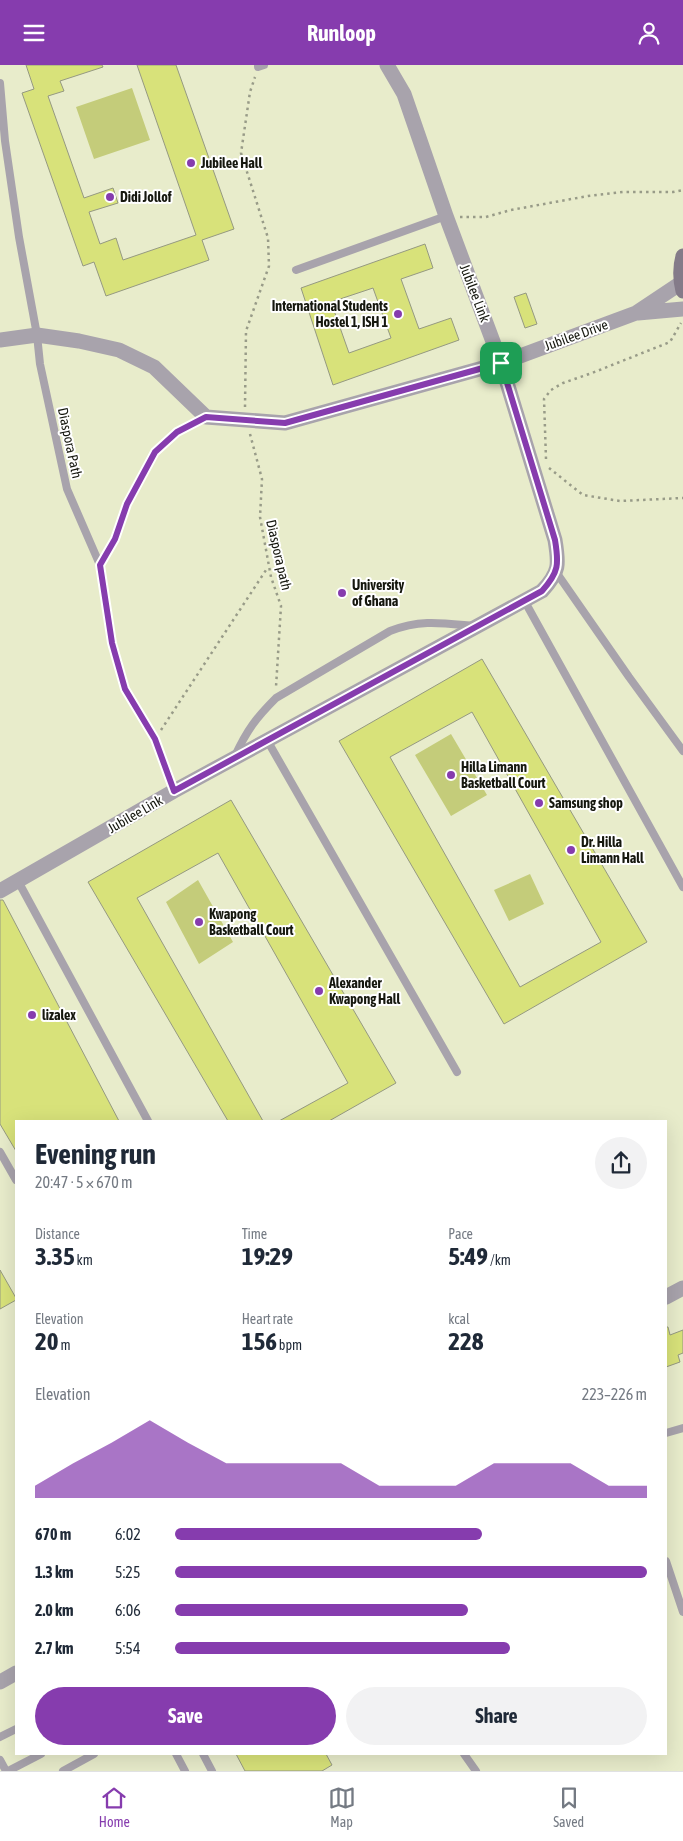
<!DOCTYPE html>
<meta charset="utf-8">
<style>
body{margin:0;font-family:"Asap Condensed",sans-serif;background:#f2f2f3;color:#1f2937;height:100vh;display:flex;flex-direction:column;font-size:19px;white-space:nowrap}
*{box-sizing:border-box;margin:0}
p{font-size:16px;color:#747a83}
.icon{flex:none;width:28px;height:28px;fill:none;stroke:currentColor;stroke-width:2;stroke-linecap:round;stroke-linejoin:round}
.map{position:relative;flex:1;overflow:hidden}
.drawer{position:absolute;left:15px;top:1055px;width:652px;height:635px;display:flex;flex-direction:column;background:#fff;border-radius:0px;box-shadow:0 5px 20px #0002}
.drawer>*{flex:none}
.pin{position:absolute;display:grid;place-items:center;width:42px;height:42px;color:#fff;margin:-21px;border-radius:10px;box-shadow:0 2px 8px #0006}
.round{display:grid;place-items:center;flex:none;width:52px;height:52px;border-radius:26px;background:#f2f2f3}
.summary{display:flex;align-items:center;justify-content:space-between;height:85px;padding:0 20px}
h1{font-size:28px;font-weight:700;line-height:38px}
.stats{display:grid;grid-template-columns:repeat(3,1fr);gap:8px;height:85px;padding:5px 20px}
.stats div{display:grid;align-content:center}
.stats b{font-size:25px;font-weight:700}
.stats small{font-size:14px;font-weight:400}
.stats p{font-size:14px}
.chart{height:140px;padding:10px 20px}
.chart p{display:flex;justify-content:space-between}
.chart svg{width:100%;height:90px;margin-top:5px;fill:#863cae;opacity:.7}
.cta{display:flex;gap:10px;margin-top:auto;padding:10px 20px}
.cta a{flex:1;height:58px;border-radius:30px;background:#863cae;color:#fff;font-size:20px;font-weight:700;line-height:58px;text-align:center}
.cta a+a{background:#f2f2f3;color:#1f2937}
ul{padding:0 20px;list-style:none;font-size:16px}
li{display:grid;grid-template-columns:80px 60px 1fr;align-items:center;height:38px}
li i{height:12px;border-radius:6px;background:#863cae}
header{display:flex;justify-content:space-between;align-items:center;height:65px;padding:0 20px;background:#863cae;color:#fff;font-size:22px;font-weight:700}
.menu{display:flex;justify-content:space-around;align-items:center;height:70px;border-top:1px solid #e0e1e3;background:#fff;font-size:14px;color:#747a83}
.menu a{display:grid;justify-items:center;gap:2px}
.menu .current{color:#863cae}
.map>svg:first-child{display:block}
.built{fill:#e8eccb;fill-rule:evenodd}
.green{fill:#c4cc7a}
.building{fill:#d8e27a;stroke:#959981;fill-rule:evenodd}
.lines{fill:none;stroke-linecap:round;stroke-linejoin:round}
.path{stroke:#989b88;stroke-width:2.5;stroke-dasharray:2.5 4;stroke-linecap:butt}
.lane{stroke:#a8a3ac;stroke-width:8}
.street{stroke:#a8a3ac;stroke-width:15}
.secondary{stroke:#847b89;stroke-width:15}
.route-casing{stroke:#fff;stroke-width:10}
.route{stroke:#863cae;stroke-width:6}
.poi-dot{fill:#863cae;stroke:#fff;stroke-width:2}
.labels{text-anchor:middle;stroke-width:4;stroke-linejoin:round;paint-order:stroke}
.poi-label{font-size:14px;font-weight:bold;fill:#15170e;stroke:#fff;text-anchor:start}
.street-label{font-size:14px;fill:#15170e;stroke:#fff}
</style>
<header><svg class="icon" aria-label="menu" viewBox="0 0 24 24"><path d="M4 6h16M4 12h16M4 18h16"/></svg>Runloop<svg class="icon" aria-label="person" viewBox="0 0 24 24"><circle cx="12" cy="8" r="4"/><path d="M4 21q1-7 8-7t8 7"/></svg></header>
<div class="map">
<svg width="683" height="1706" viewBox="0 0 683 1706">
<rect width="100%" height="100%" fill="#f4f8de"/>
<path class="built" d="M0 0H683V1706H0ZM16 1056H666V1689H16Z"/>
<path class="green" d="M132 23 150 75 94 94 76 42Z
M451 669 487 730 451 751 415 690Z
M530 809 544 839 509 856 494 825Z
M198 815 233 877 199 899 166 837Z"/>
<path class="building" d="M26 0H102L103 2 60 16 64 26 48 31 84 133 113 123 118 138 89 147 100 179 116 173 123 195 196 170 137 0H176L234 164 202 175 209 195 106 231 94 197 83 201 22 28 34 24Z
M425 179 433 203 401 214 419 264 451 253 459 275 333 320 301 223ZM373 223 391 273 349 288 331 237Z
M526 228 537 259 525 263 514 232Z
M482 594 647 877 504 959 339 676ZM472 647 601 877 520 922 390 692Z
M231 735 396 1018 329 1056H279L348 1018 218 788 137 833 263 1056H228L88 817Z
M0 835H3L119 1056H16V1086L0 1059Z
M0 1205 16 1233V1235L0 1244Z
M666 1262H668L670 1270 683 1265V1288L678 1290 680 1297 666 1302Z
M236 1689H326L332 1700 322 1706H245Z"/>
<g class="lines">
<path class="path" d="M460 152H486L511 145 588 131 623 127H673L683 125
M245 342 246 266 269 201 268 173 241 88 250 27 255 12
M250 369 262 414 260 452 271 512 281 541 276 622
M546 394 544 334 551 325 563 318 592 308 670 277 681 258
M549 403 583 430 620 436 683 433
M106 490 115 474 127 439 155 387 177 367 193 359
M161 665 268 502"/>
<path class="lane" d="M258 0V2L264 0
M0 18 5 76 19 172 37 270 40 299 67 424 100 500 112 578 125 624 155 674 174 726
M296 205 446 151
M556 507 629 612 683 686
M524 535 683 822
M267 675 457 1007
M235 691C247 665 256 653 276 633L390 566C421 554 442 558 474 561
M18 816 148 1056
M0 1087 16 1115
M666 1368 683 1363
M666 1496 683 1547
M0 1672 16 1664
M176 1689 185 1706
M203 1689 212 1706
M464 1689 476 1706
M0 1695 6 1706
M8 1706 41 1689
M63 1706 94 1689"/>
<path class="street" d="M638 248 683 244
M0 275 37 270 79 276 119 285 154 302 206 352 285 358 501 298 636 248 681 218
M0 826 174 726 542 526C560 507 559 499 555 475L501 298 446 151 404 29 387 0
M666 1232 683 1223
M0 1617 16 1608"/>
<path class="secondary" d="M683 191C680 202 680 214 683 226"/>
</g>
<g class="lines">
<defs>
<path id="route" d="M501 298 555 475C559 499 559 507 542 526L174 726 155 674 125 624 112 578 100 500 115 474 127 439 155 387 177 367 206 352 285 358Z"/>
</defs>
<use href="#route" class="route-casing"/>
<use href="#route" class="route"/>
</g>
<g class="poi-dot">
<circle cx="191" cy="98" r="5"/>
<circle cx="110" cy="132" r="5"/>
<circle cx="398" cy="249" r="5"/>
<circle cx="342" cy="528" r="5"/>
<circle cx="451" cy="710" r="5"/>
<circle cx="539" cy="738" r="5"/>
<circle cx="571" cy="785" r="5"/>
<circle cx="199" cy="857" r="5"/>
<circle cx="319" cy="926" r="5"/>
<circle cx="32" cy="950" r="5"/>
</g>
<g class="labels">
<g class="poi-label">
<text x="201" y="103">Jubilee Hall</text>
<text x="120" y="137">Didi Jollof</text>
<text x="388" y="246" text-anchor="end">International Students<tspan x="388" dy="16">Hostel 1, ISH 1</tspan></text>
<text x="352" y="525">University<tspan x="352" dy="16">of Ghana</tspan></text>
<text x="461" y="707">Hilla Limann<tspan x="461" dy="16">Basketball Court</tspan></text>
<text x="549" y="743">Samsung shop</text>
<text x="581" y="782">Dr. Hilla<tspan x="581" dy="16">Limann Hall</tspan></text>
<text x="209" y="854">Kwapong<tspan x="209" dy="16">Basketball Court</tspan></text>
<text x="329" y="923">Alexander<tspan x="329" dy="16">Kwapong Hall</tspan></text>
<text x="42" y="955">lizalex</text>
</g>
<g class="street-label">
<text transform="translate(475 228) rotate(69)" y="5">Jubilee Link</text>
<text transform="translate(576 270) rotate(-20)" y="5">Jubilee Drive</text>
<text transform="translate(70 378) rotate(78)" y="5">Diaspora Path</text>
<text transform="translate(279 490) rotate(77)" y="5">Diaspora path</text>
<text transform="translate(135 749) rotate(-30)" y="5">Jubilee Link</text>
</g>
</g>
</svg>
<div class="pin" style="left:501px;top:298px;background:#1e9e55"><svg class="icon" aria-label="arrive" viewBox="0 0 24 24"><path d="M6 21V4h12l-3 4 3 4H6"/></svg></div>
<section class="drawer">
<div class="summary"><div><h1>Evening run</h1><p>20:47 · 5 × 670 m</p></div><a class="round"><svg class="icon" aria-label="share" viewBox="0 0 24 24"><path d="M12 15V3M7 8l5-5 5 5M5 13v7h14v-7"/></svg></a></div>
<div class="stats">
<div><p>Distance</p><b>3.35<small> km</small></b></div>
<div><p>Time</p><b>19:29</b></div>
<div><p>Pace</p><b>5:49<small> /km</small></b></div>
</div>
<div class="stats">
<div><p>Elevation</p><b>20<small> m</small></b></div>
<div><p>Heart rate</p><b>156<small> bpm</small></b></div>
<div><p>kcal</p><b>228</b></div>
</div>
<div class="chart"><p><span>Elevation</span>223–226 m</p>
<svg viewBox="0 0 160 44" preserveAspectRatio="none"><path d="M0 44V38L10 27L20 17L30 6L40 17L50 27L60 27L70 27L80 27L90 38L100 38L110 38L120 27L130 27L140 27L150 38L160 38V44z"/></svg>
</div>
<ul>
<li><b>670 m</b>6:02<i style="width:65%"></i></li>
<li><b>1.3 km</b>5:25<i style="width:100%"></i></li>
<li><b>2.0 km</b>6:06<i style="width:62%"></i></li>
<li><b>2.7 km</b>5:54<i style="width:71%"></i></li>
</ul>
<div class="cta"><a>Save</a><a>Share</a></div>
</section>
</div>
<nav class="menu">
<a class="current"><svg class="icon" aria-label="home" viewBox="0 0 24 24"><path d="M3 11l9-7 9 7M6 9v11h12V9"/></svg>Home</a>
<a><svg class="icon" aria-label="map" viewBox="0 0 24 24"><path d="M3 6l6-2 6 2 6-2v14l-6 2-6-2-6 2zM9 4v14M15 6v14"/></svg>Map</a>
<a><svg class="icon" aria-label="saved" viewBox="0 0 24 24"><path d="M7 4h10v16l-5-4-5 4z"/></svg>Saved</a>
</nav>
